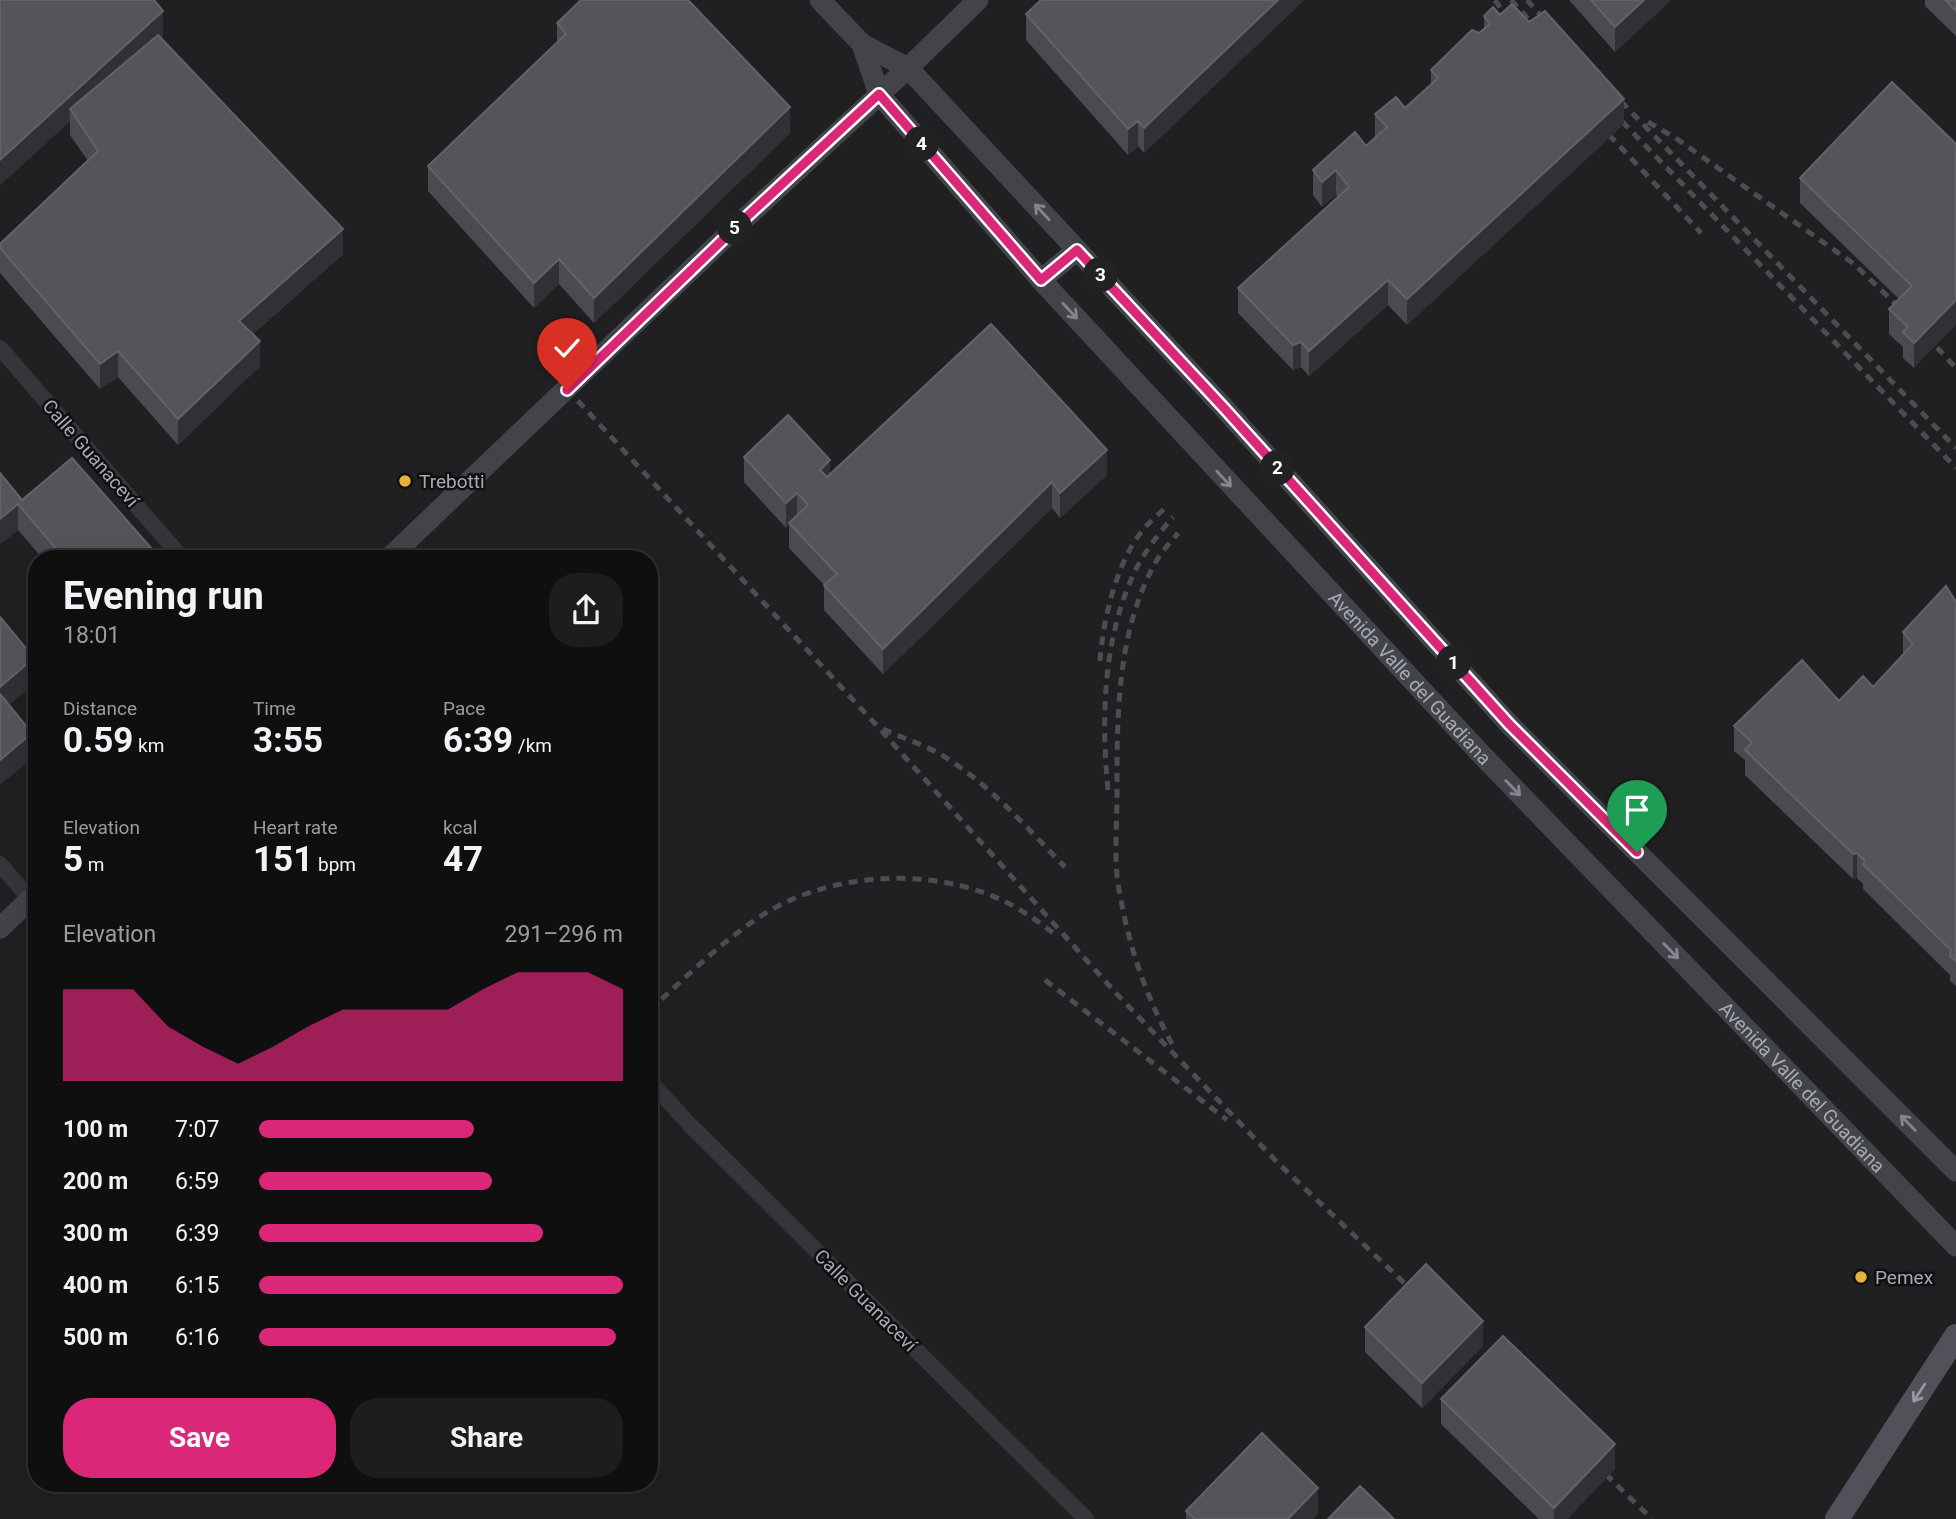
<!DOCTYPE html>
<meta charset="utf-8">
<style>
body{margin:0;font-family:Roboto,sans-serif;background:#1d1d1e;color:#f1f3f6;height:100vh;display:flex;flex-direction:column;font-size:26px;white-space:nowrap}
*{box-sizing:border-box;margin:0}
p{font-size:23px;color:#9b9c9f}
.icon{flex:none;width:38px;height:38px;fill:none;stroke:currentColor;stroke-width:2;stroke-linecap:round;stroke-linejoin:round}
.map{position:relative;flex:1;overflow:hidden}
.details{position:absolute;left:28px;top:550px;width:630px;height:942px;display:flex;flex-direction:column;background:#0f0f10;border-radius:28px;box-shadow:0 7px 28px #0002,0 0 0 2px #2f2f30}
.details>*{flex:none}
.pin{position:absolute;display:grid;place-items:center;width:60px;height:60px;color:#fff;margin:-72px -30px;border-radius:50% 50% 50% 0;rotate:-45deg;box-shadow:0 0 7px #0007}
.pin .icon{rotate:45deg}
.km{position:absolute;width:35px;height:35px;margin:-18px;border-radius:50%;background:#222;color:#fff;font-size:19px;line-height:35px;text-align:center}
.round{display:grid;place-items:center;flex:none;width:74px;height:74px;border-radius:28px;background:#1d1d1e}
.headline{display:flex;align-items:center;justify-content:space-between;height:119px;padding:0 35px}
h1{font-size:38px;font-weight:700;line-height:52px}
.metrics{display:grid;grid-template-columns:repeat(3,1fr);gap:10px;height:119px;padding:7px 35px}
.metrics div{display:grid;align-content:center}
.metrics b{font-size:35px;font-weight:700}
.metrics small{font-size:19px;font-weight:400}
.metrics p{font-size:19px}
.chart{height:196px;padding:14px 35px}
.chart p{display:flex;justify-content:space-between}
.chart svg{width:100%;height:126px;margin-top:7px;fill:#db2777;opacity:.7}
.button{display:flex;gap:14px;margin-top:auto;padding:14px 35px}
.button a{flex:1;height:80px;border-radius:28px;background:#db2777;color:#fff;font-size:28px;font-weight:700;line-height:80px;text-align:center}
.button a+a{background:#1d1d1e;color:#f1f3f6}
ul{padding:0 35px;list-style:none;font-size:23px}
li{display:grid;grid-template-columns:112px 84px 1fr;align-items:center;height:52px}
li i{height:18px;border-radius:9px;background:#db2777}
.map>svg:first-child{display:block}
.built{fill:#202022;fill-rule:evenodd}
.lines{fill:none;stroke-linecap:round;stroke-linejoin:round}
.street{stroke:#35353a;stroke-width:16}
.secondary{stroke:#43444a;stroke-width:21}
.primary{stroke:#515259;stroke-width:24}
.rail{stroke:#4c4d53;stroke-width:5;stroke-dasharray:9 7;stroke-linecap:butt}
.wall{fill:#4a4b50}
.shaded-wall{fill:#303134}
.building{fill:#54555b;stroke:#616369;stroke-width:2}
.oneway{stroke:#838690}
.oneway2{stroke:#9598a3}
.route-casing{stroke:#fff;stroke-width:14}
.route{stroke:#db2777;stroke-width:9}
.poi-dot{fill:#e7b239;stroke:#0f0f10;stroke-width:2.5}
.labels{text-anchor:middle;stroke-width:5;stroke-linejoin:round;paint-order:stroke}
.street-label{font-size:19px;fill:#a6aab5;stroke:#0f0f10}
.poi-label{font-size:19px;fill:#a6aab5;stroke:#0f0f10;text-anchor:start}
</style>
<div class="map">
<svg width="1956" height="1519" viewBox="0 0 1956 1519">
<rect width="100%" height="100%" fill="#141415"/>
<path class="built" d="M0 0H1956V1519H0ZM37 558H649V1482H37Z"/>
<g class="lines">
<path class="street" d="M0 348 182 558
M0 864 30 899
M649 1080 688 1123 1086 1519"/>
<g class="secondary">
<path d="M820 0 862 44 908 68 1224 408 1509 724 1956 1171"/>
<path id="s1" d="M862 44 879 94 1041 280 1480 753 1956 1246"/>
<path d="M1041 280 1077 250"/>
<path d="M389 558 740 223 908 68 978 0"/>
<path d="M0 928 37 893"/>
</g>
<path class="primary" d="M1837 1519 1956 1336"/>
<path class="rail" d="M1495 0 1515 29
M1511 0 1543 35
M1527 0 1553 29
M1610 90 1956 448
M1611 110 1956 468
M1648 122 1677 139 1854 264 1904 312 1956 368
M1598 123 1701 233
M567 389 879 728 1114 991 1278 1163 1419 1297
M1100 661C1103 620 1116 564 1142 531 1148 523 1157 516 1165 508
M883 729C904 739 929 746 948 759 993 788 1028 829 1065 867
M1108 790C1101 717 1103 636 1136 569 1146 550 1159 533 1173 517
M1045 980 1227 1120
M650 1010C686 977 722 941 764 914 827 875 915 868 985 893 1010 902 1033 917 1053 933
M1172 1044C1144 992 1127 941 1118 883 1114 858 1117 823 1117 797 1117 716 1116 630 1158 558 1164 549 1172 541 1178 533
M1594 1463 1652 1519"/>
</g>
<path class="wall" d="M0 0 163 36 161 38 343 254 253 334 260 366 178 445 118 377 100 389 0 273V244L88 161 70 135V121L0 185Z
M1041 0H1304L1144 153 1138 146 1128 155 1026 40V14Z
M1569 0H1671L1615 52Z
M1925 0H1956V36L1925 6Z
M1500 15 1624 124 1407 325 1388 305 1309 376 1301 367 1293 370 1238 313V288L1338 197 1336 195 1322 207 1313 195V170L1366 146 1375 138V114L1405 108 1431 85V70L1484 29V16Z
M557 23 790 133 594 323 559 284 534 308 428 191V166L557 43Z
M1956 144 1914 368 1903 358V347L1889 334V309L1899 299 1800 203V178Z
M744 457 830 475H1107L1060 518 1052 508 883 674 824 610V585L789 548V525L786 528 744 482Z
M0 473 22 500 160 558H42L18 530 0 544Z
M1956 602V986L1950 981V975L1863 889V884L1857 878 1853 879 1745 775V760L1734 751V726L1839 701 1873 687 1903 655V632Z
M1365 1327 1483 1346 1422 1408 1365 1352Z
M1441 1399 1615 1469 1567 1519H1539L1441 1424Z
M1186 1511 1318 1513 1312 1519H1186Z"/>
<path class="shaded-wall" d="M1278 0H1304L1144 153V128Z
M1644 0H1671L1615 52V27Z
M163 11V36L75 117 70 109V121L0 185V160Z
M1624 99V124L1407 325V299Z
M790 107V133L594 323V298Z
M1138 121V146L1128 155V129Z
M1336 170V195L1322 207V182Z
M343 229V254L239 346V321Z
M559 259V284L534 308V283Z
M1388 280V305L1309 376V351Z
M1956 300V325L1914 368V343Z
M260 341V366L178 445V419Z
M1301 342V367L1293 370V345Z
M118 351V377L100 389V364Z
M1107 450V475L1060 518V493Z
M830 460V486L820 470Z
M1052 482V508L883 674V649Z
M797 493V518L789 523V525L786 528V503Z
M18 504V530L0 544V519Z
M34 658V684L0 712V687Z
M32 733V759L0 785V760Z
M1857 853V878L1853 879V854Z
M1483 1321V1346L1422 1408V1383Z
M1615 1444V1469L1567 1519H1554V1508Z
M1318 1488V1513L1312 1519H1288Z"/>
<path class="building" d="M0 0H154L163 11 0 160Z
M581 0H688L790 107 594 298 559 259 534 283 428 166 566 34 557 23Z
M1041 0H1278L1144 128 1138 121 1128 129 1026 14Z
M1591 0H1644L1615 27Z
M1945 0H1956V11Z
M1512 4 1529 22 1545 11 1624 99 1407 299 1388 280 1309 351 1301 342 1293 345 1238 288 1349 187 1336 170 1322 182 1313 170 1355 132 1366 146 1387 127 1375 114 1396 97 1405 108 1438 78 1431 70 1472 30 1479 33 1490 24 1484 16 1493 7 1500 15Z
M158 35 343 229 239 321 260 341 178 419 118 351 100 364 0 248V244L98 151 70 109Z
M1892 82 1956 144V300L1914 343 1903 332 1908 327 1889 309 1912 286 1800 178Z
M991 324 1107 450 1060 493 1052 482 883 649 824 585 837 574 789 523 808 505 797 493 786 503 744 457 788 415 830 460 820 470 827 477Z
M72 458 160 558H64L18 504 0 519V473L22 500Z
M1946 586 1956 602V961L1950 956 1951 950 1863 864 1865 861 1857 853 1853 854 1745 750 1752 742 1734 726 1802 660 1839 701 1863 676 1873 687 1913 644 1903 632Z
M0 617 34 658 0 687Z
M0 694 32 733 0 760Z
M1426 1264 1483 1321 1422 1383 1365 1327Z
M1503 1336 1615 1444 1554 1508 1441 1399Z
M1262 1433 1318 1488 1288 1519H1195L1186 1511Z
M1360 1486 1394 1519H1328Z"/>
<defs><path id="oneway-shaft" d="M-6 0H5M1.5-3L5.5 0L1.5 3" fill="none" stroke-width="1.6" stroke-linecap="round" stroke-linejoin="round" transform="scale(1.75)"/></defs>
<g class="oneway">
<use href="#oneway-shaft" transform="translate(1042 212) rotate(-133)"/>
<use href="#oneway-shaft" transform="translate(1070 311) rotate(47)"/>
<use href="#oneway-shaft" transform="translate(1224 479) rotate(47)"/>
<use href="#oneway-shaft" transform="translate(1513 788) rotate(46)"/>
<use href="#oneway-shaft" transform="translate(1671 951) rotate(46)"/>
<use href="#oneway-shaft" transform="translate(1908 1123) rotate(-135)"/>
</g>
<use class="oneway2" href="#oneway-shaft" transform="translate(1919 1393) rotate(123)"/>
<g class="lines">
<defs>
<path id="route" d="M567 390 740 223 879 94 1041 280 1077 250 1224 408 1509 724 1637 852"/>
</defs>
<use href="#route" class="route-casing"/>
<use href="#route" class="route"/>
</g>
<g class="poi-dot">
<circle cx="405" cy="481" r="7"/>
<circle cx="1861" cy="1277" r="7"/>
</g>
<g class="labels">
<g class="street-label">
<text transform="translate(91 453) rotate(49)" y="7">Calle Guanaceví</text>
<text dy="7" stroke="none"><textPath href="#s1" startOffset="842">Avenida Valle del Guadiana</textPath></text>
<text dy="7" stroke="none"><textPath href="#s1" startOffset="1409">Avenida Valle del Guadiana</textPath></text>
<text transform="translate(866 1300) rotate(45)" y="7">Calle Guanaceví</text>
</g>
<g class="poi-label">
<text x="419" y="488">Trebotti</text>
<text x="1875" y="1284">Pemex</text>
</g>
</g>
</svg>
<div class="pin" style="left:1637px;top:852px;background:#1e9e55"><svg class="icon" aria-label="arrive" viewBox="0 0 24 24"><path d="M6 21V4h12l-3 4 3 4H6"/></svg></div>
<div class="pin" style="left:567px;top:390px;background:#d93025"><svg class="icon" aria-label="check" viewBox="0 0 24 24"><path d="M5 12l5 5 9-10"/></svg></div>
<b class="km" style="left:1454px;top:663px">1</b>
<b class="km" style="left:1278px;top:468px">2</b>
<b class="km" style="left:1101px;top:275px">3</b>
<b class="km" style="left:922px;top:144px">4</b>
<b class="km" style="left:735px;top:228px">5</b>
<section class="details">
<div class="headline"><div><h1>Evening run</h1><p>18:01</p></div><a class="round"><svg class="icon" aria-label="share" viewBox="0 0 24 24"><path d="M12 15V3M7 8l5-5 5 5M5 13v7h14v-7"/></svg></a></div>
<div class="metrics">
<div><p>Distance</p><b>0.59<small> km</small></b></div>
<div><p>Time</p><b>3:55</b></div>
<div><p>Pace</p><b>6:39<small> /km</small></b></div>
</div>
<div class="metrics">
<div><p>Elevation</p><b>5<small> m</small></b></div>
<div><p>Heart rate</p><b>151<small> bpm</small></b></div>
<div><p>kcal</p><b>47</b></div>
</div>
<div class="chart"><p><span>Elevation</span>291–296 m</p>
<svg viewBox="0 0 160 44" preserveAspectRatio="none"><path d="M0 44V12L10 12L20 12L30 25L40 32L50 38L60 32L70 25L80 19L90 19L100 19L110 19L120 12L130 6L140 6L150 6L160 12V44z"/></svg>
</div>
<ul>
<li><b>100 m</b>7:07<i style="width:59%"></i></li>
<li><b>200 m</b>6:59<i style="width:64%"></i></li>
<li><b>300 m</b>6:39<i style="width:78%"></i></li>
<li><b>400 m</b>6:15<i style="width:100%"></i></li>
<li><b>500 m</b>6:16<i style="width:98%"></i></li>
</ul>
<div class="button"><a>Save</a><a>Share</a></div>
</section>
</div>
